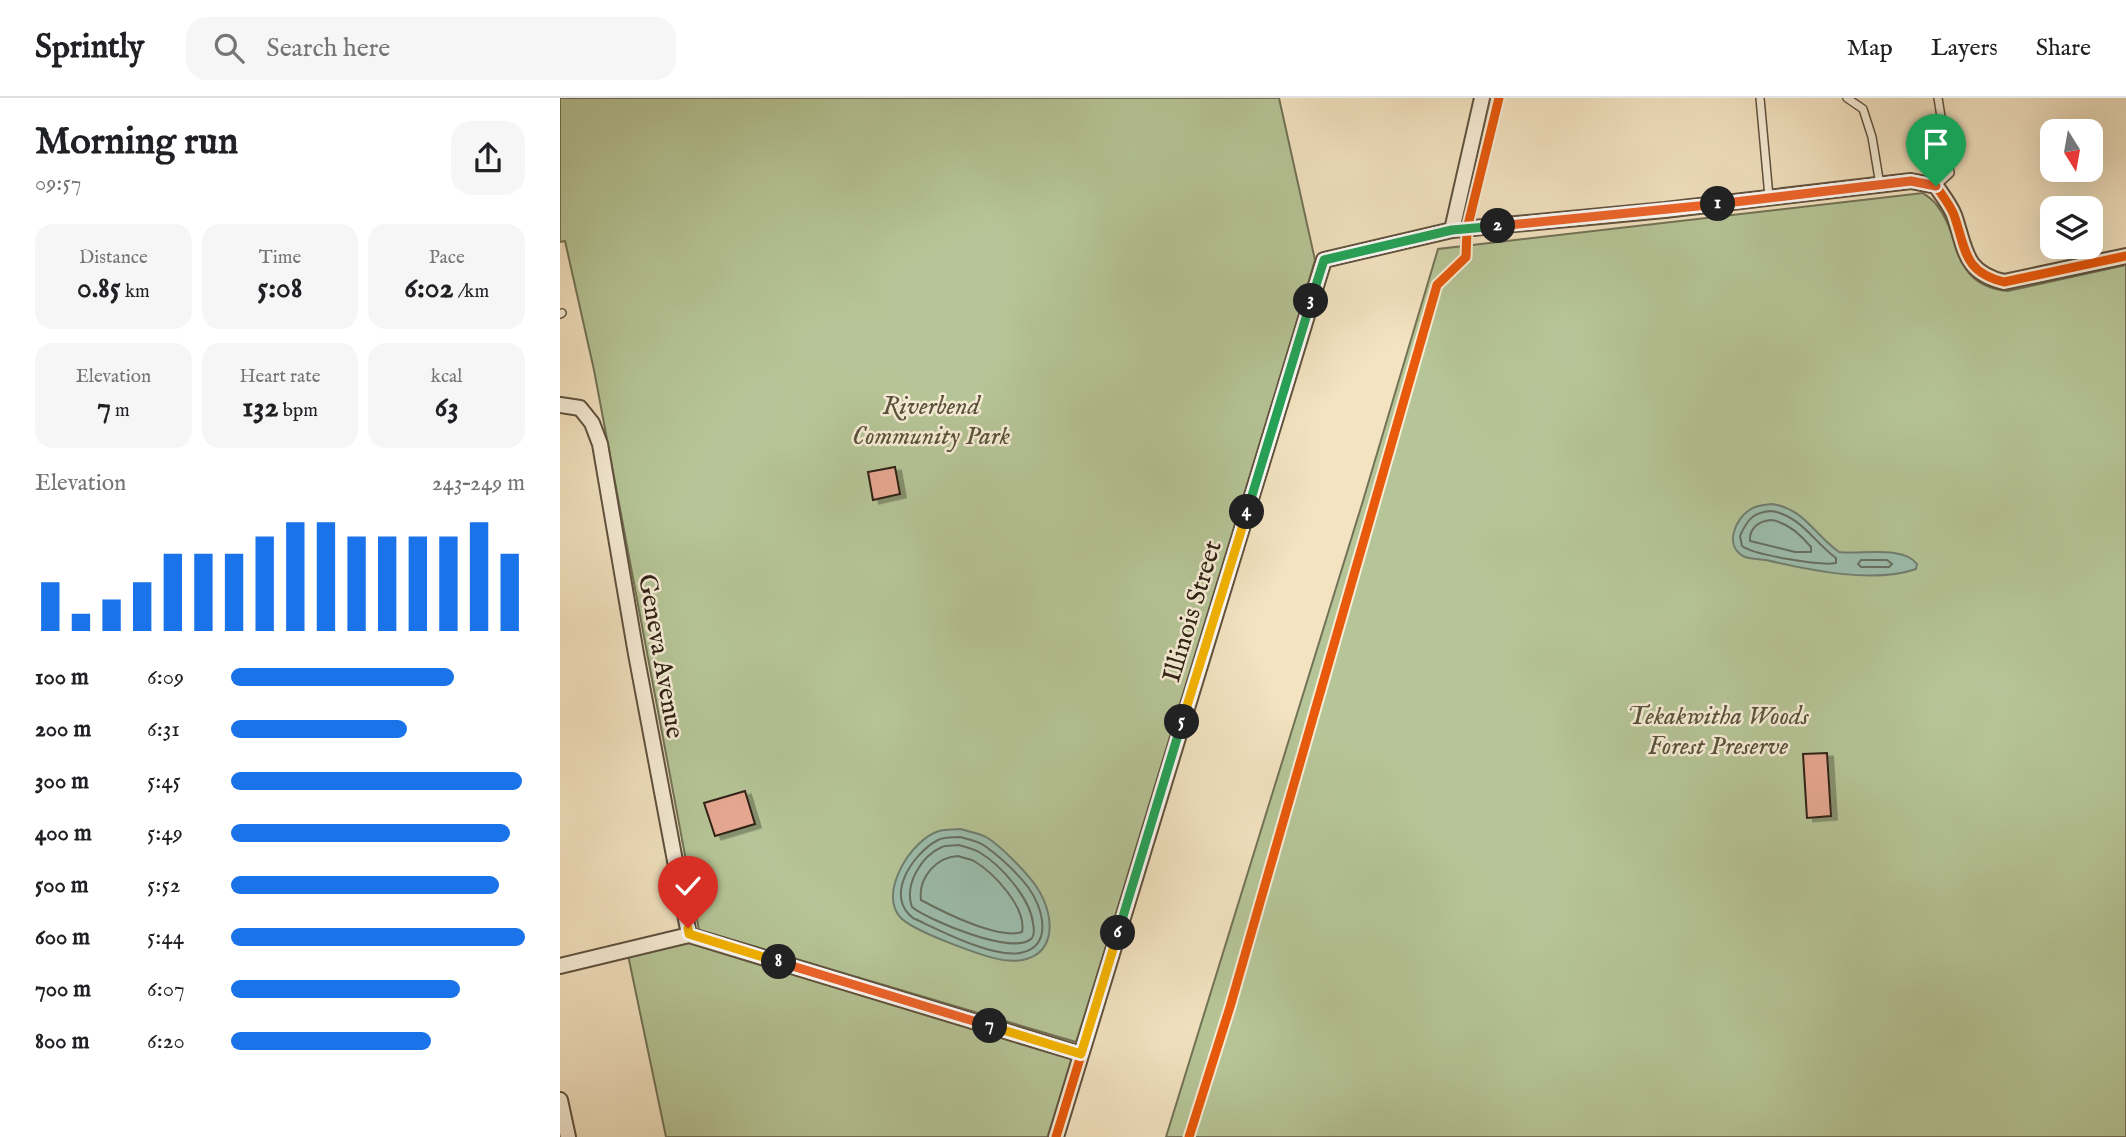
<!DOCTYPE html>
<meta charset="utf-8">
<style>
body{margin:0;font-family:"IM FELL English",serif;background:#f6f6f6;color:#202124;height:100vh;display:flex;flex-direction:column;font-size:26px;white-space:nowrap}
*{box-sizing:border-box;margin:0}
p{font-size:23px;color:#757577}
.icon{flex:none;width:38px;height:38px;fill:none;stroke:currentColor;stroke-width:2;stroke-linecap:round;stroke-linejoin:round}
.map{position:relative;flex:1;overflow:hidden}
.drawer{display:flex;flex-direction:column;background:#fff;width:560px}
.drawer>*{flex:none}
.needle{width:46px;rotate:169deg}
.fabs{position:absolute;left:1480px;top:21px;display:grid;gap:14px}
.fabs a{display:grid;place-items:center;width:63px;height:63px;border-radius:14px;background:#fff;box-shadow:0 7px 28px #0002;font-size:35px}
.pin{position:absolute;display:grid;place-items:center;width:60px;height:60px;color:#fff;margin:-72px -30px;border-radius:50% 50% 50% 0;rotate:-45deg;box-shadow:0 0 7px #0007}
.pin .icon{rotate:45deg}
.km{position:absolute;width:35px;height:35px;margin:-18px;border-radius:50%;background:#222;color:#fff;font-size:19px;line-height:35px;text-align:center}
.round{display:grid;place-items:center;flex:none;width:74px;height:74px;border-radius:21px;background:#f6f6f6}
.head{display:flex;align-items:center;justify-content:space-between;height:119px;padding:0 35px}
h1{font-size:38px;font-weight:700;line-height:52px}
.metrics{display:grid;grid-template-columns:repeat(3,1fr);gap:10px;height:119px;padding:7px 35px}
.metrics div{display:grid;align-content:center;border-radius:18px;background:#f6f6f6;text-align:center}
.metrics b{font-size:30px;font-weight:700}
.metrics small{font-size:19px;font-weight:400}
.metrics p{font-size:19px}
.chart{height:196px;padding:14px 35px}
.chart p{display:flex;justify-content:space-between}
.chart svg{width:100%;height:126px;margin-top:7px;stroke:#1a73e8;stroke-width:6}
ul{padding:0 35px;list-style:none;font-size:23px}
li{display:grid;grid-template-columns:112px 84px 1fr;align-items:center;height:52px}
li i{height:18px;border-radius:9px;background:#1a73e8}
header{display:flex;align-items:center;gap:42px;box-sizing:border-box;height:98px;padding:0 35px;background:#fff;border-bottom:2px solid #e0e0e0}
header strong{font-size:33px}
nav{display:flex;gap:38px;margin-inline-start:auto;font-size:24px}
.search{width:490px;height:63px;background:#f6f6f6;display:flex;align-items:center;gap:18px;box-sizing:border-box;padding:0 24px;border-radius:21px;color:#757577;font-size:26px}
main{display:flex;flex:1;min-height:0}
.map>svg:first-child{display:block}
.green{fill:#b6c597;stroke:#727356;stroke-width:2}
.water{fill:#9cbeae;stroke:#707f70;stroke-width:2}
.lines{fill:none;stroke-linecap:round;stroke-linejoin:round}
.shore{stroke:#667061;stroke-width:2}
.building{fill:#e6a892;stroke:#2f2114;stroke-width:2;filter:url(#shadow)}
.lane-casing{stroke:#60523f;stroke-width:10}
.street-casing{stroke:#60523f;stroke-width:18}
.lane{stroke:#f7edd7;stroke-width:7}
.street{stroke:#f7edd7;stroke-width:14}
.cycleway-casing{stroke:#f7edd7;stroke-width:13}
.cycleway{stroke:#e8590c;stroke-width:9}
.split-1-casing{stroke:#fff;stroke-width:14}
.split-2-casing{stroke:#fff;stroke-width:14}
.split-3-casing{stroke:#fff;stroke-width:14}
.split-4-casing{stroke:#fff;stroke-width:14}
.split-5-casing{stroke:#fff;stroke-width:14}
.split-6-casing{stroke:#fff;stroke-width:14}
.split-7-casing{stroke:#fff;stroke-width:14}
.split-8-casing{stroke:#fff;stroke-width:14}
.split-9-casing{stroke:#fff;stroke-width:14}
.split-1{stroke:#f0652b;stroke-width:9}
.split-2{stroke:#f0652b;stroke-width:9}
.split-3{stroke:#22a559;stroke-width:9}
.split-4{stroke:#22a559;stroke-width:9}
.split-5{stroke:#f5b400;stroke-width:9}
.split-6{stroke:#22a559;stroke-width:9}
.split-7{stroke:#f5b400;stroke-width:9}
.split-8{stroke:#f0652b;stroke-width:9}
.split-9{stroke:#f5b400;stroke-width:9}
.labels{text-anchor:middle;stroke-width:5;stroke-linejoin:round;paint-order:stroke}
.park-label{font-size:26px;font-style:italic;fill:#58523b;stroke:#f7edd7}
.street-label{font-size:26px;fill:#2f2114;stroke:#f7edd7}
</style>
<header>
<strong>Sprintly</strong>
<div class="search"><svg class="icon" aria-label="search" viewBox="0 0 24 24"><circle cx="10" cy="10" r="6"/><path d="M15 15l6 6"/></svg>Search here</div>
<nav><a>Map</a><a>Layers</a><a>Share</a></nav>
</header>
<main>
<section class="drawer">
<div class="head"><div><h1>Morning run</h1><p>09:57</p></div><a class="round"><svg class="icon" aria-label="share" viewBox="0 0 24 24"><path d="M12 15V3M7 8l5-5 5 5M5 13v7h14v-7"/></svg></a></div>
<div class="metrics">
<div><p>Distance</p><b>0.85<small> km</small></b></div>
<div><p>Time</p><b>5:08</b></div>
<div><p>Pace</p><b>6:02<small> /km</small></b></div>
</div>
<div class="metrics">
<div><p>Elevation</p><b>7<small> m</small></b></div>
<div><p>Heart rate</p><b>132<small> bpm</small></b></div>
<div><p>kcal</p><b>63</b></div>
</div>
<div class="chart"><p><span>Elevation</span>243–249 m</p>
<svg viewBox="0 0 160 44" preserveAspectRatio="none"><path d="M5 44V27M15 44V38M25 44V33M35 44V27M45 44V17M55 44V17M65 44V17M75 44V11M85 44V6M95 44V6M105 44V11M115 44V11M125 44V11M135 44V11M145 44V6M155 44V17"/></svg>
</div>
<ul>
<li><b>100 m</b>6:09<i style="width:76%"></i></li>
<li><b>200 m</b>6:31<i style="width:60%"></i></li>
<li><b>300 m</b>5:45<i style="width:99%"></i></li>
<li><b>400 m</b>5:49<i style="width:95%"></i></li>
<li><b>500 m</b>5:52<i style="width:91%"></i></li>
<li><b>600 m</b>5:44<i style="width:100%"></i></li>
<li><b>700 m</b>6:07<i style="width:78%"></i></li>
<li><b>800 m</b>6:20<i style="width:68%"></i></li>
</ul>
</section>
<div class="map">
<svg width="1566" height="1039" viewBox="0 0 1566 1039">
<defs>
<filter id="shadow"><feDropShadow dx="6" dy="3.5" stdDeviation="0" flood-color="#0004"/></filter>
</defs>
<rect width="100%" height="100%" fill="#f3e3c1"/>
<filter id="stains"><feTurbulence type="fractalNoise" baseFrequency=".00286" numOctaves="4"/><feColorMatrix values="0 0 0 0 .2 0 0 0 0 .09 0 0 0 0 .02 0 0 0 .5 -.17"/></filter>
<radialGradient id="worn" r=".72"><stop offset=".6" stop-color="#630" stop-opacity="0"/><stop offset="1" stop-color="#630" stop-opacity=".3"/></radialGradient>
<path class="green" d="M0 0H719L755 162 635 566 516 944 139 832 34 272 5 143 0 144Z
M1363 95C1367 98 1373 102 1376 106 1404 140 1389 187 1448 193L1566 167V1039H606L802 406 878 151Z
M130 844 513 960 489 1039H106L68 857Z"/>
<path class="water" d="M1212 406C1243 410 1255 437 1279 454 1300 457 1343 447 1357 466L1356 471C1314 486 1249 472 1206 462 1200 461 1191 461 1185 459 1163 449 1175 420 1191 411 1197 407 1204 407 1212 406Z
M401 731C409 734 419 735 426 739 440 747 466 774 476 788 499 822 496 869 443 862 424 859 352 833 340 819 318 794 352 741 379 733 386 731 394 732 401 731Z"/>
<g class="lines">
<path class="shore" d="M1211 413C1240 417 1254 444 1276 460V465C1261 468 1194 457 1182 448L1180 438C1187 422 1193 414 1211 413Z
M1211 422C1227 424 1241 437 1251 449V454H1235L1190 443C1189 430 1199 423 1211 422Z
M1301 462H1327L1332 466 1329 469H1301L1298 466Z
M400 739C408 741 418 743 425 748 440 759 457 775 468 789 483 809 494 849 460 855 432 860 379 832 353 820 324 798 353 755 378 742 384 739 393 739 400 739Z
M399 747C405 749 414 751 419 754 441 767 470 800 473 825 474 830 475 836 472 840 455 859 368 822 352 809 344 787 361 758 382 749 387 747 394 748 399 747Z
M398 758C403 760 410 761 414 763 434 775 467 810 462 834 439 842 383 814 361 802 358 780 376 759 398 758Z"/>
</g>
<path class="building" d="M335 369 340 396 313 402 308 374Z
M1267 655 1271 718 1247 720 1243 656Z
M185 693 195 726 155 738 144 705Z"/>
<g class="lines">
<defs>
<path id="lane" d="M1200 0 1209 99
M1287 0 1303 11 1312 39 1320 87
M1376 88 1390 75 1378 0
M0 216 2 215"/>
<path id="street" d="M892 132 922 0
M0 307 20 310 32 325 40 346 76 556 129 837
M0 868 129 837 521 956
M0 1002 8 1039
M496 1039 764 162 892 132 1105 112 1351 83 1376 88C1382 97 1390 107 1394 117 1406 151 1403 174 1444 184L1566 158"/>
</defs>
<use href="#lane" class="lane-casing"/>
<use href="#street" class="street-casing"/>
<use href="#lane" class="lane"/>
<use href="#street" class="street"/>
<defs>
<path id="cycleway" d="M496 1039 764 162 892 132 1105 112 1351 83 1376 88C1382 97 1390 107 1394 117 1406 151 1403 174 1444 184L1566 158
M629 1039 670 909 877 187 906 159 907 131 939 0"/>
</defs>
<use href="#cycleway" class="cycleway-casing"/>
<use href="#cycleway" class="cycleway"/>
</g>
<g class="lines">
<defs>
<path id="split-1" d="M1158 106 1351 83 1376 88"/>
<path id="split-2" d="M938 128 1158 106"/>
<path id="split-3" d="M751 203 764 162 892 132 938 128"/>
<path id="split-4" d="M687 414 751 203"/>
<path id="split-5" d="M622 624 687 414"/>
<path id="split-6" d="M558 835 622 624"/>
<path id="split-7" d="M430 928 521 956 558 835"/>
<path id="split-8" d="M219 864 430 928"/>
<path id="split-9" d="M128 830 129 836 219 864"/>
</defs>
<use href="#split-1" class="split-1-casing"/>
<use href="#split-2" class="split-2-casing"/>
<use href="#split-3" class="split-3-casing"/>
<use href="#split-4" class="split-4-casing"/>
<use href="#split-5" class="split-5-casing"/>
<use href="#split-6" class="split-6-casing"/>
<use href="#split-7" class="split-7-casing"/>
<use href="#split-8" class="split-8-casing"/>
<use href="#split-9" class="split-9-casing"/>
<use href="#split-1" class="split-1"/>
<use href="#split-2" class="split-2"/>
<use href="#split-3" class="split-3"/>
<use href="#split-4" class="split-4"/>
<use href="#split-5" class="split-5"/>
<use href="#split-6" class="split-6"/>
<use href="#split-7" class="split-7"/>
<use href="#split-8" class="split-8"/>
<use href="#split-9" class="split-9"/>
</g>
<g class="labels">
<g class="park-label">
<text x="371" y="316">Riverbend<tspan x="371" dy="30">Community Park</tspan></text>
<text x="1158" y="626">Tekakwitha Woods<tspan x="1158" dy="30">Forest Preserve</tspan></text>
</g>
<g class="street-label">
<text transform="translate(631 513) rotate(-73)" y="9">Illinois Street</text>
<text transform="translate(102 558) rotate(80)" y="9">Geneva Avenue</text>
</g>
</g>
<rect width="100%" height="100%" filter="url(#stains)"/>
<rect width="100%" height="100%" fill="url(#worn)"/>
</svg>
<div class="fabs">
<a><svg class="needle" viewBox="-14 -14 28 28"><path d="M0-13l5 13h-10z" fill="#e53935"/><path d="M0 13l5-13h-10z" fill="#757577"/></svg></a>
<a><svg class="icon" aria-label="layers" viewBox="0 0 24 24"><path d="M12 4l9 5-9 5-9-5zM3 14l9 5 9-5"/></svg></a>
</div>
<div class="pin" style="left:1376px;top:88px;background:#1e9e55"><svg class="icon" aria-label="arrive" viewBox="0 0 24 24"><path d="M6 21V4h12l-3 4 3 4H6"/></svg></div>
<div class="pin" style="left:128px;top:830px;background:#d93025"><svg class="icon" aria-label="check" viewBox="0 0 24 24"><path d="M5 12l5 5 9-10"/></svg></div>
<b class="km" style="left:1158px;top:106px">1</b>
<b class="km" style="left:938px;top:128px">2</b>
<b class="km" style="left:751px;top:203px">3</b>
<b class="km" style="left:687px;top:414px">4</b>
<b class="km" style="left:622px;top:624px">5</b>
<b class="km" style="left:558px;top:835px">6</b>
<b class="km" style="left:430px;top:928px">7</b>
<b class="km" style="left:219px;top:864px">8</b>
</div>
</main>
